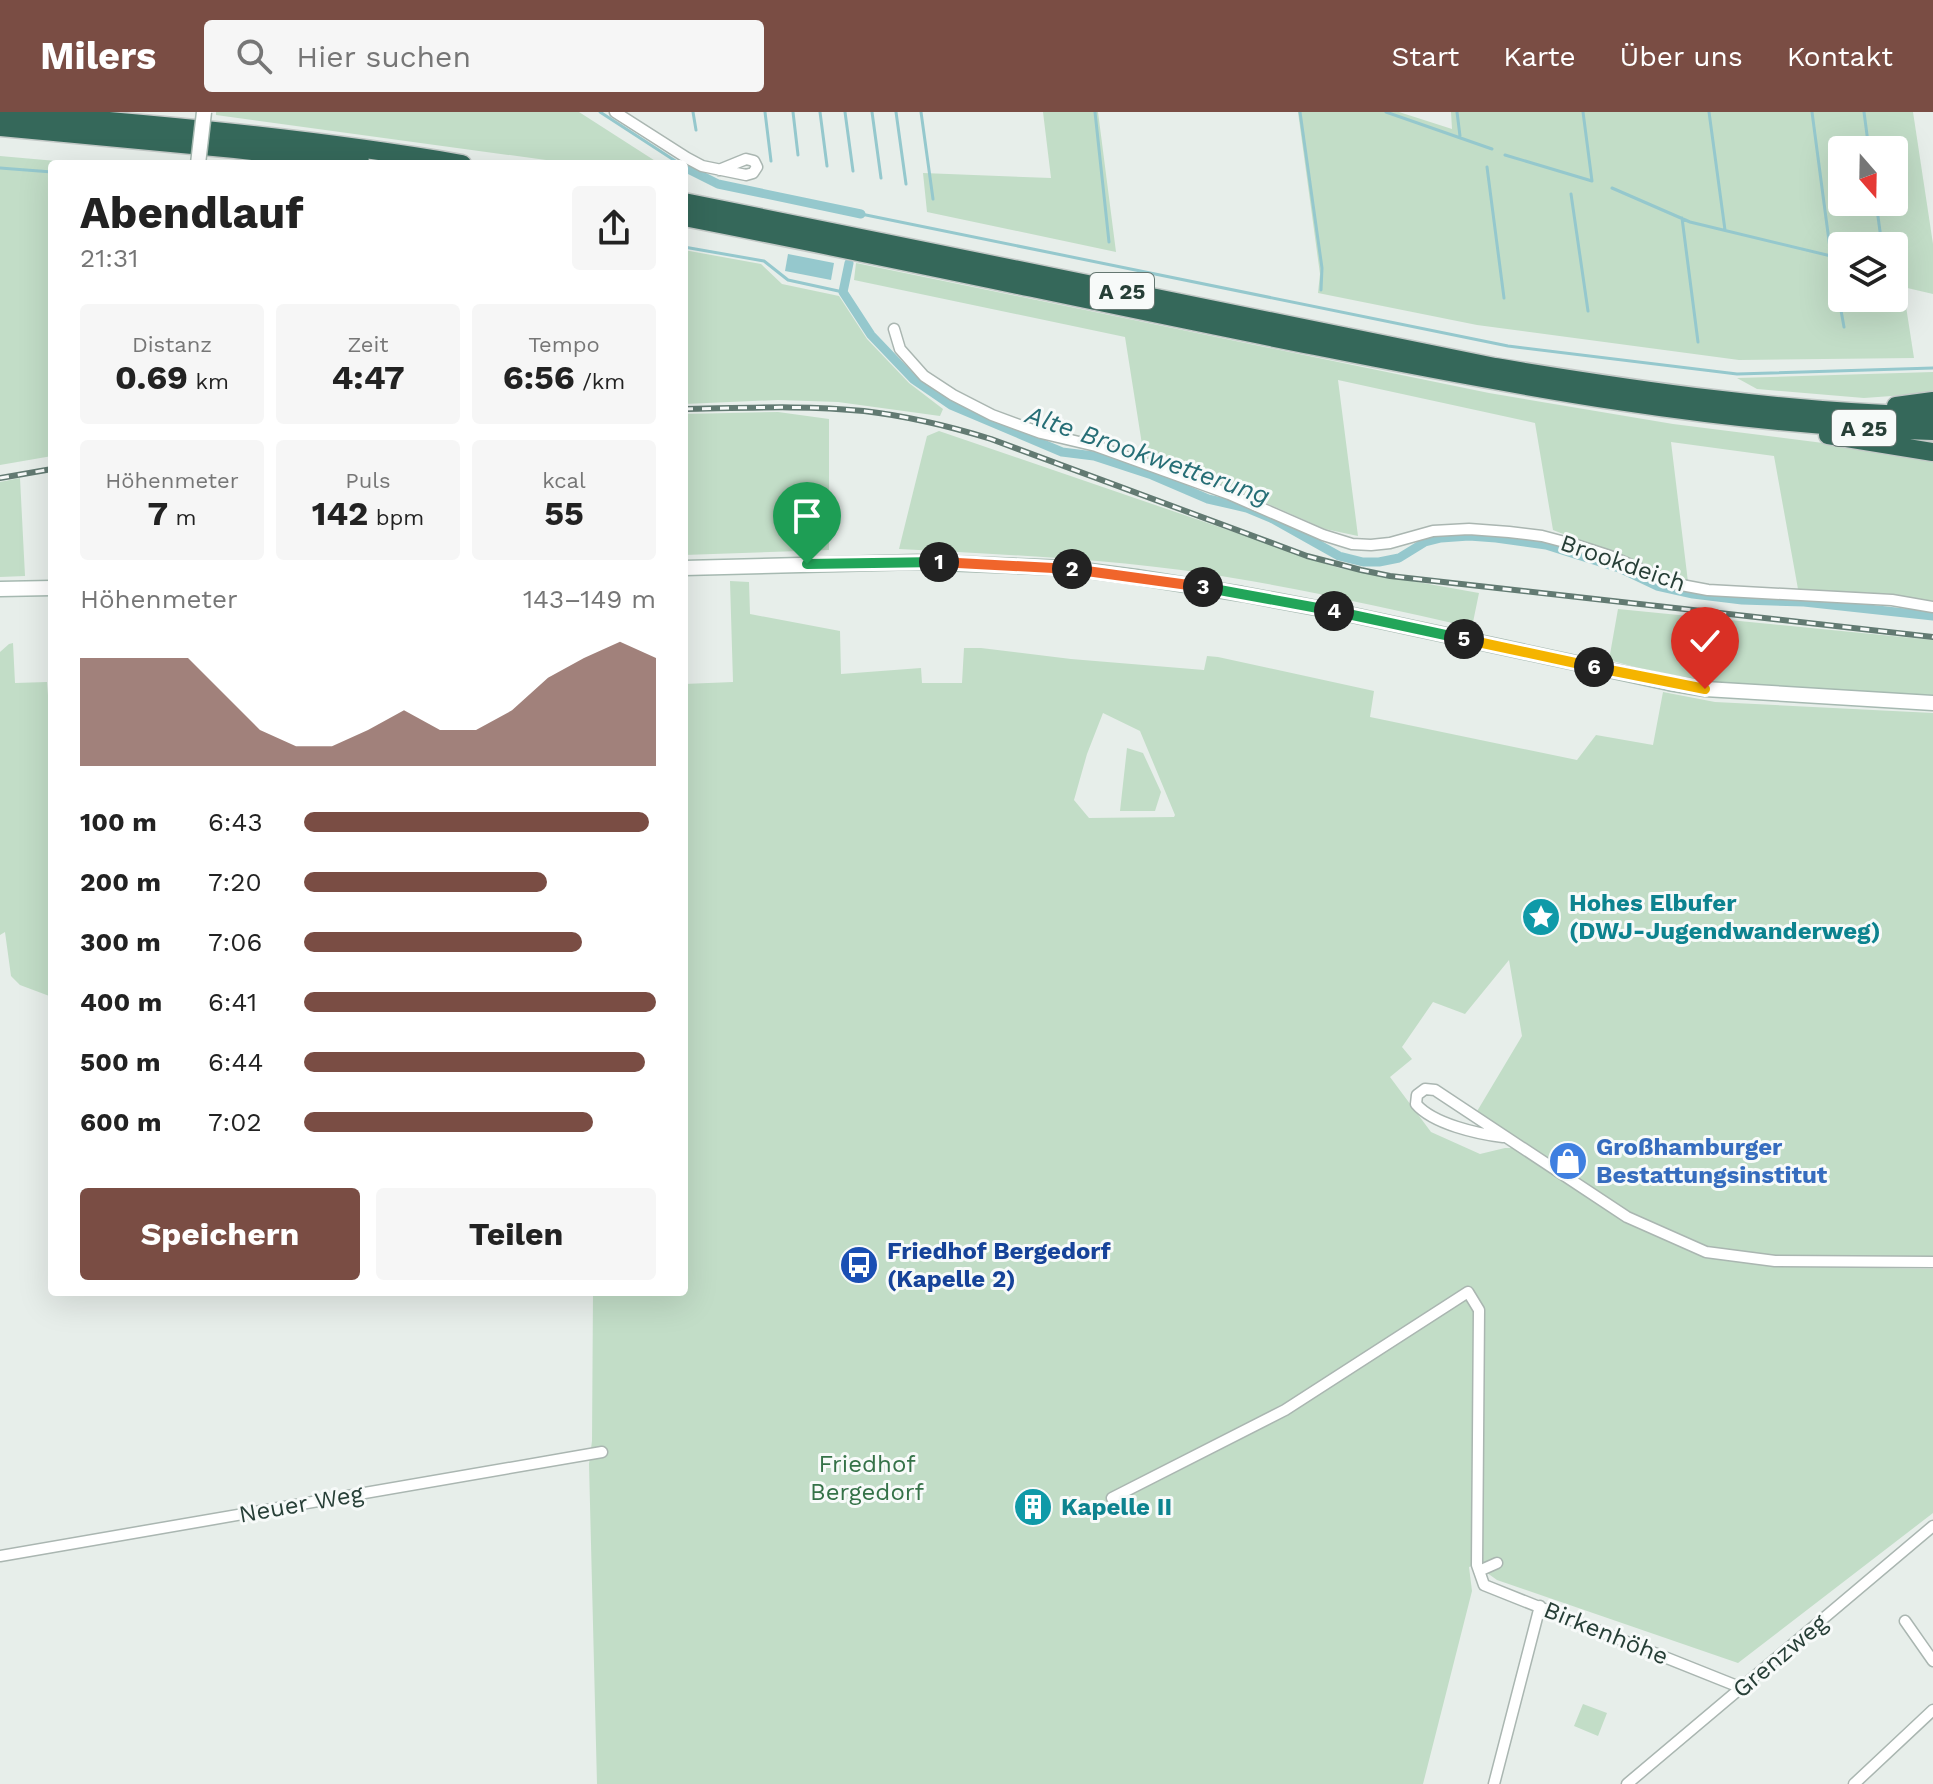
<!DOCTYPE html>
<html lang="de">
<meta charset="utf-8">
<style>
body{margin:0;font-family:"Work Sans",sans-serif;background:#f6f6f6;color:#222;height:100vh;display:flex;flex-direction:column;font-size:30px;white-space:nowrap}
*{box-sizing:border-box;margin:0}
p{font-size:26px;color:#767676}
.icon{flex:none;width:44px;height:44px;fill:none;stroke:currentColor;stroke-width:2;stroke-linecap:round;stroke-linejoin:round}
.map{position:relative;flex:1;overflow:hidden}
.drawer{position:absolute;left:48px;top:48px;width:640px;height:1136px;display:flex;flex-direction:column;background:#fff;border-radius:8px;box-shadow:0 8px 32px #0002}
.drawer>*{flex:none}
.needle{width:52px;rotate:160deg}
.controls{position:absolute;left:1828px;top:24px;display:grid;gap:16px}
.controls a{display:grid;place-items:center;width:80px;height:80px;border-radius:8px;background:#fff;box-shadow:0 8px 32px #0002;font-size:40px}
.pin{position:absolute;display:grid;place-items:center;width:68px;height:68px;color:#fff;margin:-82px -34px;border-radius:50% 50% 50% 0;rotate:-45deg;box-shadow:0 0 8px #0007}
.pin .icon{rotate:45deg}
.km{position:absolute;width:40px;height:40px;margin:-20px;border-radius:50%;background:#222;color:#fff;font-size:22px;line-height:40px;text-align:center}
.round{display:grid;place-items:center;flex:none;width:84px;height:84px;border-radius:8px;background:#f6f6f6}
.summary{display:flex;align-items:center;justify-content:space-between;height:136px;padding:0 32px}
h1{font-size:44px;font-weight:700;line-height:60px}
.metrics{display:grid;grid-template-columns:repeat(3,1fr);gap:12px;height:136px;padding:8px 32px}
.metrics div{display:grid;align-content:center;border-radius:8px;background:#f6f6f6;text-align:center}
.metrics b{font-size:34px;font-weight:700}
.metrics small{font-size:22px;font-weight:400}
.metrics p{font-size:22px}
.chart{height:224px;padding:16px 32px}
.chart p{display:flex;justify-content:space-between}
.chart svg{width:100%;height:144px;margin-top:8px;fill:#7a4d44;opacity:.7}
.cta{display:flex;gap:16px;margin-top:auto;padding:16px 32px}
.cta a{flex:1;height:92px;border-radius:8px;background:#7a4d44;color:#fff;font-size:32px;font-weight:700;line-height:92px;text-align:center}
.cta a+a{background:#f6f6f6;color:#222}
ul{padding:0 32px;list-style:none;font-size:26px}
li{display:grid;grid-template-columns:128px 96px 1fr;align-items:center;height:60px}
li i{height:20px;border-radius:10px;background:#7a4d44}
header{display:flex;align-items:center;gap:48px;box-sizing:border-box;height:112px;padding:0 40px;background:#7a4d44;color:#fff}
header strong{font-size:38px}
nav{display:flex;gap:44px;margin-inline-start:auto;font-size:28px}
.search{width:560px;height:72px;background:#f6f6f6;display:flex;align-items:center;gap:20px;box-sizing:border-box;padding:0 28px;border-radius:8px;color:#767676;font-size:30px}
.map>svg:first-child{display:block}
.green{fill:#c2ddc7;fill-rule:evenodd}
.water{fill:#95c8cd}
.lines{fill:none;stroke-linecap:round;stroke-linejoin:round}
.stream{stroke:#95c8cd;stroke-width:3}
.canal{stroke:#95c8cd;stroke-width:9}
.street-casing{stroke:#aab6b1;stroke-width:13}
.secondary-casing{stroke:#a6b9b1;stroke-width:17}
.highway-casing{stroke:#c3c9c7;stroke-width:21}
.street{stroke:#fff;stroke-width:10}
.secondary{stroke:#fff;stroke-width:14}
.highway{stroke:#35685a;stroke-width:18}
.rail-casing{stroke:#627a72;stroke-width:6}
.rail{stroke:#f7faf9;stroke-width:3;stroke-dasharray:9;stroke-linecap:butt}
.secondary-bridge-casing{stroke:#a6b9b1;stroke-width:17;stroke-linecap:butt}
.secondary-bridge{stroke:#fff;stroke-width:14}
.split-1-casing{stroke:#fff;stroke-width:16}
.split-2-casing{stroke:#fff;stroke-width:16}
.split-3-casing{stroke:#fff;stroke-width:16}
.split-4-casing{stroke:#fff;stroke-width:16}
.split-5-casing{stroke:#fff;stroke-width:16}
.split-6-casing{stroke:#fff;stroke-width:16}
.split-7-casing{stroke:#fff;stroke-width:16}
.split-1{stroke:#22a559;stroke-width:10}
.split-2{stroke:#f0652b;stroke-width:10}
.split-3{stroke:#f0652b;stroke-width:10}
.split-4{stroke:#22a559;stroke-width:10}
.split-5{stroke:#22a559;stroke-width:10}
.split-6{stroke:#f5b400;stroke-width:10}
.split-7{stroke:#f5b400;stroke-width:10}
.labels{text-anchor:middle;stroke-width:6;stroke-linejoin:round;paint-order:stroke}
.shield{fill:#f7faf9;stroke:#657771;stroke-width:2}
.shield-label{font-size:22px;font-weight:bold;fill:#273f37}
.street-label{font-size:24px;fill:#273f37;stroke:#f7faf9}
.culture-label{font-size:24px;font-weight:bold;fill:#0d838f;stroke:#f7faf9;text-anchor:start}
.shop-label{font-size:24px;font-weight:bold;fill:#366cbe;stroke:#f7faf9;text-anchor:start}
.transit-label{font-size:24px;font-weight:bold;fill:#164399;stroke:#f7faf9;text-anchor:start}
.park-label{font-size:24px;fill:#357248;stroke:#f7faf9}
.water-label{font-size:26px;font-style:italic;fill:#266e76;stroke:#f7faf9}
</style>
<header>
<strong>Milers</strong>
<div class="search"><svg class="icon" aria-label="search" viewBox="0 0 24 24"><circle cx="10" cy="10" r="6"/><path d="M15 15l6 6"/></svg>Hier suchen</div>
<nav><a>Start</a><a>Karte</a><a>Über uns</a><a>Kontakt</a></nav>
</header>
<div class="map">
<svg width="1933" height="1672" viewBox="0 0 1933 1672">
<rect width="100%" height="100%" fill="#e7eeea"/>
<path class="green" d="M216 0H579L660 52H575L216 3Z
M1043 0H1098L1116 140 927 100 923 61 1051 66Z
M1298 0H1399L1452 17 1451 0H1913L1933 132V182L1903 175 1914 246 1739 248 1477 213 1318 181 1320 162ZM1842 38H1894V90H1842ZM1842 134H1894V186H1842Z
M0 44 90 52H52V344L0 353Z
M684 138 761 152 782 172 839 184 867 227 909 271 943 297 940 304 838 290 778 288 684 292Z
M856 151 1489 281 1673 312 1933 345V489L1890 482 1798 477 1774 344 1671 330 1688 470 1660 463 1609 440 1553 418 1535 311 1338 268 1358 424 1325 417 1232 376 1144 345 1125 225 854 168Z
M1933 260V281L1864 286 1757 277 1737 266Z
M778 300 829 307V438L684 443V302Z
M939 319 1339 456 1479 481 1472 515C1393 498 1313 479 1233 466 1123 447 1010 443 899 437L927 324Z
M20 366 25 464 0 465V370Z
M730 469 749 470 750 502 840 519 841 562 921 556 922 571H962L964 536H981L1071 547 1204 558 1207 544 1218 545 1374 579 1370 605 1577 648 1596 623 1653 633 1663 580 1715 590 1933 601V1146L1775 1144 1707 1135 1626 1100 1476 1001 1522 924 1509 848 1465 902 1433 890 1402 935 1412 947 1390 965 1431 1020 1480 1042 1505 1036H1514L1621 1108 1706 1146 1772 1154 1933 1157V1401L1738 1551 1497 1468 1483 1458 1481 1451 1469 1455 1472 1479 1423 1672H597L589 1352 592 1329 593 1180H684V572L733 570ZM1103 601 1140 619 1175 703 1174 705 1089 706 1074 688 1087 642Z
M1618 497 1933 528V583L1741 574 1705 571 1672 565 1609 548Z
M13 531 15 571 47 570 48 583H52V885L20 873 11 864 5 820 0 823V540L9 532Z
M1127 636 1143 641 1161 680 1155 699H1120Z
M1583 1592 1607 1601 1598 1624 1574 1614Z"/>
<path class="water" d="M788 142 834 151 831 168 785 159Z"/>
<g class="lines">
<path class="stream" d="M600 0 680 52
M693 0 696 18
M765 0 771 49
M793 0 798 43
M820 0 827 54
M845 0 853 59
M872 0 881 66
M896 0 906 72
M921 0 933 87
M1095 0 1109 130
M1300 0 1322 156 1321 178
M1386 0 1492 37
M1457 0 1460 24
M1709 0 1725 118
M1864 0 1869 38
M1505 43 1592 69 1583 0
M684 55 688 57
M1487 55 1504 186
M0 56 52 60
M1612 76 1690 110 1831 144 1812 0
M1571 82 1588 199
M1876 90 1882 134
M861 102 1508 234 1737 262 1933 256
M1682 106 1698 230
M684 135 764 149 788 168 843 180
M1835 165 1844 215
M1894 168 1897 169"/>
<path class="canal" d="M688 57 718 72 861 102
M849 151 843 180 871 223 913 267 951 293 1062 340 1094 344 1152 363 1208 387 1247 396 1271 406 1339 444 1363 450H1379L1399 446 1425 430 1441 426 1469 424 1496 426 1546 433 1619 456 1657 474 1693 482 1742 488 1804 490 1933 504"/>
<defs>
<path id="street" d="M615 0 687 46 702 54 746 63 753 61 757 55 754 49 746 47 719 58
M894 217 900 237 924 264 953 283 992 303 1041 321 1096 334 1229 382 1323 423 1352 432 1371 433 1390 431 1433 419 1469 417 1509 420 1542 424 1576 433 1610 444 1676 472 1708 478 1892 488 1933 495
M1503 1025C1478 1022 1433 1012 1416 992L1417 983 1425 977 1435 978 1627 1105 1706 1140 1775 1149 1933 1150
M1112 1386 1285 1298 1468 1180 1479 1198 1477 1453 1484 1473 1742 1576
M0 1444 602 1340
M1479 1459 1497 1451
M1905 1509 1933 1549
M1494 1672 1540 1494
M1627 1672 1933 1414
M1854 1672 1933 1598"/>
<path id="secondary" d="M684 456 917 450 1067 456 1136 465 1242 482 1343 501 1669 571 1705 577 1933 591
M0 477 52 476"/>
<path id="highway" d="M0 0C154 12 310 26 462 52
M0 15 235 37 361 52
M684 90 1495 255C1640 279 1785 300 1933 304
M684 105C895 146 1104 192 1315 234 1521 275 1722 313 1933 319
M1896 294 1933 289
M1828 323 1933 340"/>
</defs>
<use href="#street" class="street-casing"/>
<use href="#secondary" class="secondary-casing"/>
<use href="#highway" class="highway-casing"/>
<use href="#street" class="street"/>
<use href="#secondary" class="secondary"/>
<use href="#highway" class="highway"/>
<defs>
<path id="rail" d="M684 297C744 296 804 293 864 299 907 304 949 314 991 327L1307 444 1361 458 1390 464 1933 525
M0 366 52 357"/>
</defs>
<use href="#rail" class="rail-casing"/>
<use href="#rail" class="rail"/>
<defs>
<path id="secondary-bridge" d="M198 52 204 0"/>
</defs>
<use href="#secondary-bridge" class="secondary-bridge-casing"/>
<use href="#secondary-bridge" class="secondary-bridge"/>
</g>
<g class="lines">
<defs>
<path id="split-1" d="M807 452 939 450"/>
<path id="split-2" d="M939 450 1072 457"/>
<path id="split-3" d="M1072 457 1203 475"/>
<path id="split-4" d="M1203 475 1334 499"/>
<path id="split-5" d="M1334 499 1464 527"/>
<path id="split-6" d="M1464 527 1594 555"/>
<path id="split-7" d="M1594 555 1705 577"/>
</defs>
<use href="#split-1" class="split-1-casing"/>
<use href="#split-2" class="split-2-casing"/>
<use href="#split-3" class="split-3-casing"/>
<use href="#split-4" class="split-4-casing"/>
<use href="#split-5" class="split-5-casing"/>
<use href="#split-6" class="split-6-casing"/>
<use href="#split-7" class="split-7-casing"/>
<use href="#split-1" class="split-1"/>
<use href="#split-2" class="split-2"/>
<use href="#split-3" class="split-3"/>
<use href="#split-4" class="split-4"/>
<use href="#split-5" class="split-5"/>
<use href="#split-6" class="split-6"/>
<use href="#split-7" class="split-7"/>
</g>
<defs>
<symbol id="sight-disc" viewBox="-11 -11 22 22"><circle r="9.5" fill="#0f9aa8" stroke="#f7faf9"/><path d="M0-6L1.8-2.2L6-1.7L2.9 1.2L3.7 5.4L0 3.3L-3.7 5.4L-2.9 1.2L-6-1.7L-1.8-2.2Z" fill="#fff"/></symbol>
<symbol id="shop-disc" viewBox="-11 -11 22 22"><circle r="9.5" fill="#3f7fe0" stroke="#f7faf9"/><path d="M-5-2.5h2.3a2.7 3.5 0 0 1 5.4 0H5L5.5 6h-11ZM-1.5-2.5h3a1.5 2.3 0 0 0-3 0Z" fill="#fff"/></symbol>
<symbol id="bus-disc" viewBox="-11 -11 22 22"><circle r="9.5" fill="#1a4fb4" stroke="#f7faf9"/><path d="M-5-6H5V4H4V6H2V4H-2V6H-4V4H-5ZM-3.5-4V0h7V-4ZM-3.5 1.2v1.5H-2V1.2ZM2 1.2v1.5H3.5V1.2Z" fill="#fff"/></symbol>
<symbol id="building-disc" viewBox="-11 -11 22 22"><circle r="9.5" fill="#0f9aa8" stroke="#f7faf9"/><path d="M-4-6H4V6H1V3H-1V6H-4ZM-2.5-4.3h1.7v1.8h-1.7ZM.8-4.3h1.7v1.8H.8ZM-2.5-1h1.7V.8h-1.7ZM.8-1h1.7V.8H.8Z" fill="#fff"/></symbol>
</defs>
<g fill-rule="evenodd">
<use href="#sight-disc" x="1519" y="783" width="44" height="44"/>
<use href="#shop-disc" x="1546" y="1027" width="44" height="44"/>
<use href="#bus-disc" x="837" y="1131" width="44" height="44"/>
<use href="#building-disc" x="1011" y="1373" width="44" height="44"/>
</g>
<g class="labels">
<g class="shield">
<rect x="1090" y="161" width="64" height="36" rx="6"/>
<rect x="1832" y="298" width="64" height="36" rx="6"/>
</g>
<g class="shield-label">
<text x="1122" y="187">A 25</text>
<text x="1864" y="324">A 25</text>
</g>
<g class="street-label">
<text transform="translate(1623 451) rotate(19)" y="8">Brookdeich</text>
<text transform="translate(301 1392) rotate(-10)" y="8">Neuer Weg</text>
<text transform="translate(1606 1521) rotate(22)" y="8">Birkenhöhe</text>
<text transform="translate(1780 1544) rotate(-40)" y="8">Grenzweg</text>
</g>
<g class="culture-label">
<text x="1569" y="799">Hohes Elbufer<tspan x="1569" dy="28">(DWJ-Jugendwanderweg)</tspan></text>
<text x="1061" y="1403">Kapelle II</text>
</g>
<g class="shop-label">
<text x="1596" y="1043">Großhamburger<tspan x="1596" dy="28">Bestattungsinstitut</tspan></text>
</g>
<g class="transit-label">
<text x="887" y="1147">Friedhof Bergedorf<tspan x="887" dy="28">(Kapelle 2)</tspan></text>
</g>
<g class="park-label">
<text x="867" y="1360">Friedhof<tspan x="867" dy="28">Bergedorf</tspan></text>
</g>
<g class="water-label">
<text transform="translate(1148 343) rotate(19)" y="9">Alte Brookwetterung</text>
</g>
</g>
</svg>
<div class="controls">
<a><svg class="needle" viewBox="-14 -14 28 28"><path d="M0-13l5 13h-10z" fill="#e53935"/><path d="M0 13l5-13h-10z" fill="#767676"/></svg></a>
<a><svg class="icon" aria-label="layers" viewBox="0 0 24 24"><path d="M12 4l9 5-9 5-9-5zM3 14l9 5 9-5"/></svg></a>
</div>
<div class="pin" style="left:807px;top:452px;background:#1e9e55"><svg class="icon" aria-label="arrive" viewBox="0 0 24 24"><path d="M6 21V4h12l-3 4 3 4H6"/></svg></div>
<div class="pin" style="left:1705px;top:577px;background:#d93025"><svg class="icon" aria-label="check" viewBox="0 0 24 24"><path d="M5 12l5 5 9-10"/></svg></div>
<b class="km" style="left:939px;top:450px">1</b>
<b class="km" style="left:1072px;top:457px">2</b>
<b class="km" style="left:1203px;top:475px">3</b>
<b class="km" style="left:1334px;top:499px">4</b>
<b class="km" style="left:1464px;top:527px">5</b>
<b class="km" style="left:1594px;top:555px">6</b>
<section class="drawer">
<div class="summary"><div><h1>Abendlauf</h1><p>21:31</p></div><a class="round"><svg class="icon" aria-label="share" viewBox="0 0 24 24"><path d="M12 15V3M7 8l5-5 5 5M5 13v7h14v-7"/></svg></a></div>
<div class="metrics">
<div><p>Distanz</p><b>0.69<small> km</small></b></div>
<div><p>Zeit</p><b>4:47</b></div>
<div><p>Tempo</p><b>6:56<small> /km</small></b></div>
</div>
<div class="metrics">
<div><p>Höhenmeter</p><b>7<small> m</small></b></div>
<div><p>Puls</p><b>142<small> bpm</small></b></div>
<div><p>kcal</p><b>55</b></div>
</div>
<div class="chart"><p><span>Höhenmeter</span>143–149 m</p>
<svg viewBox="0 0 160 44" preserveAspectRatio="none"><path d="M0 44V11L10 11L20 11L30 11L40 22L50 33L60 38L70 38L80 33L90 27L100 33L110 33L120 27L130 17L140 11L150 6L160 11V44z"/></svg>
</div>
<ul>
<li><b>100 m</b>6:43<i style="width:98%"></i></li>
<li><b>200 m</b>7:20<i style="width:69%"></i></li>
<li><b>300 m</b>7:06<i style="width:79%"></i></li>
<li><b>400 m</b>6:41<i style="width:100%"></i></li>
<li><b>500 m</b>6:44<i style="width:97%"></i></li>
<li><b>600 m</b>7:02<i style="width:82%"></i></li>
</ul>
<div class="cta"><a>Speichern</a><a>Teilen</a></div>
</section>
</div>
